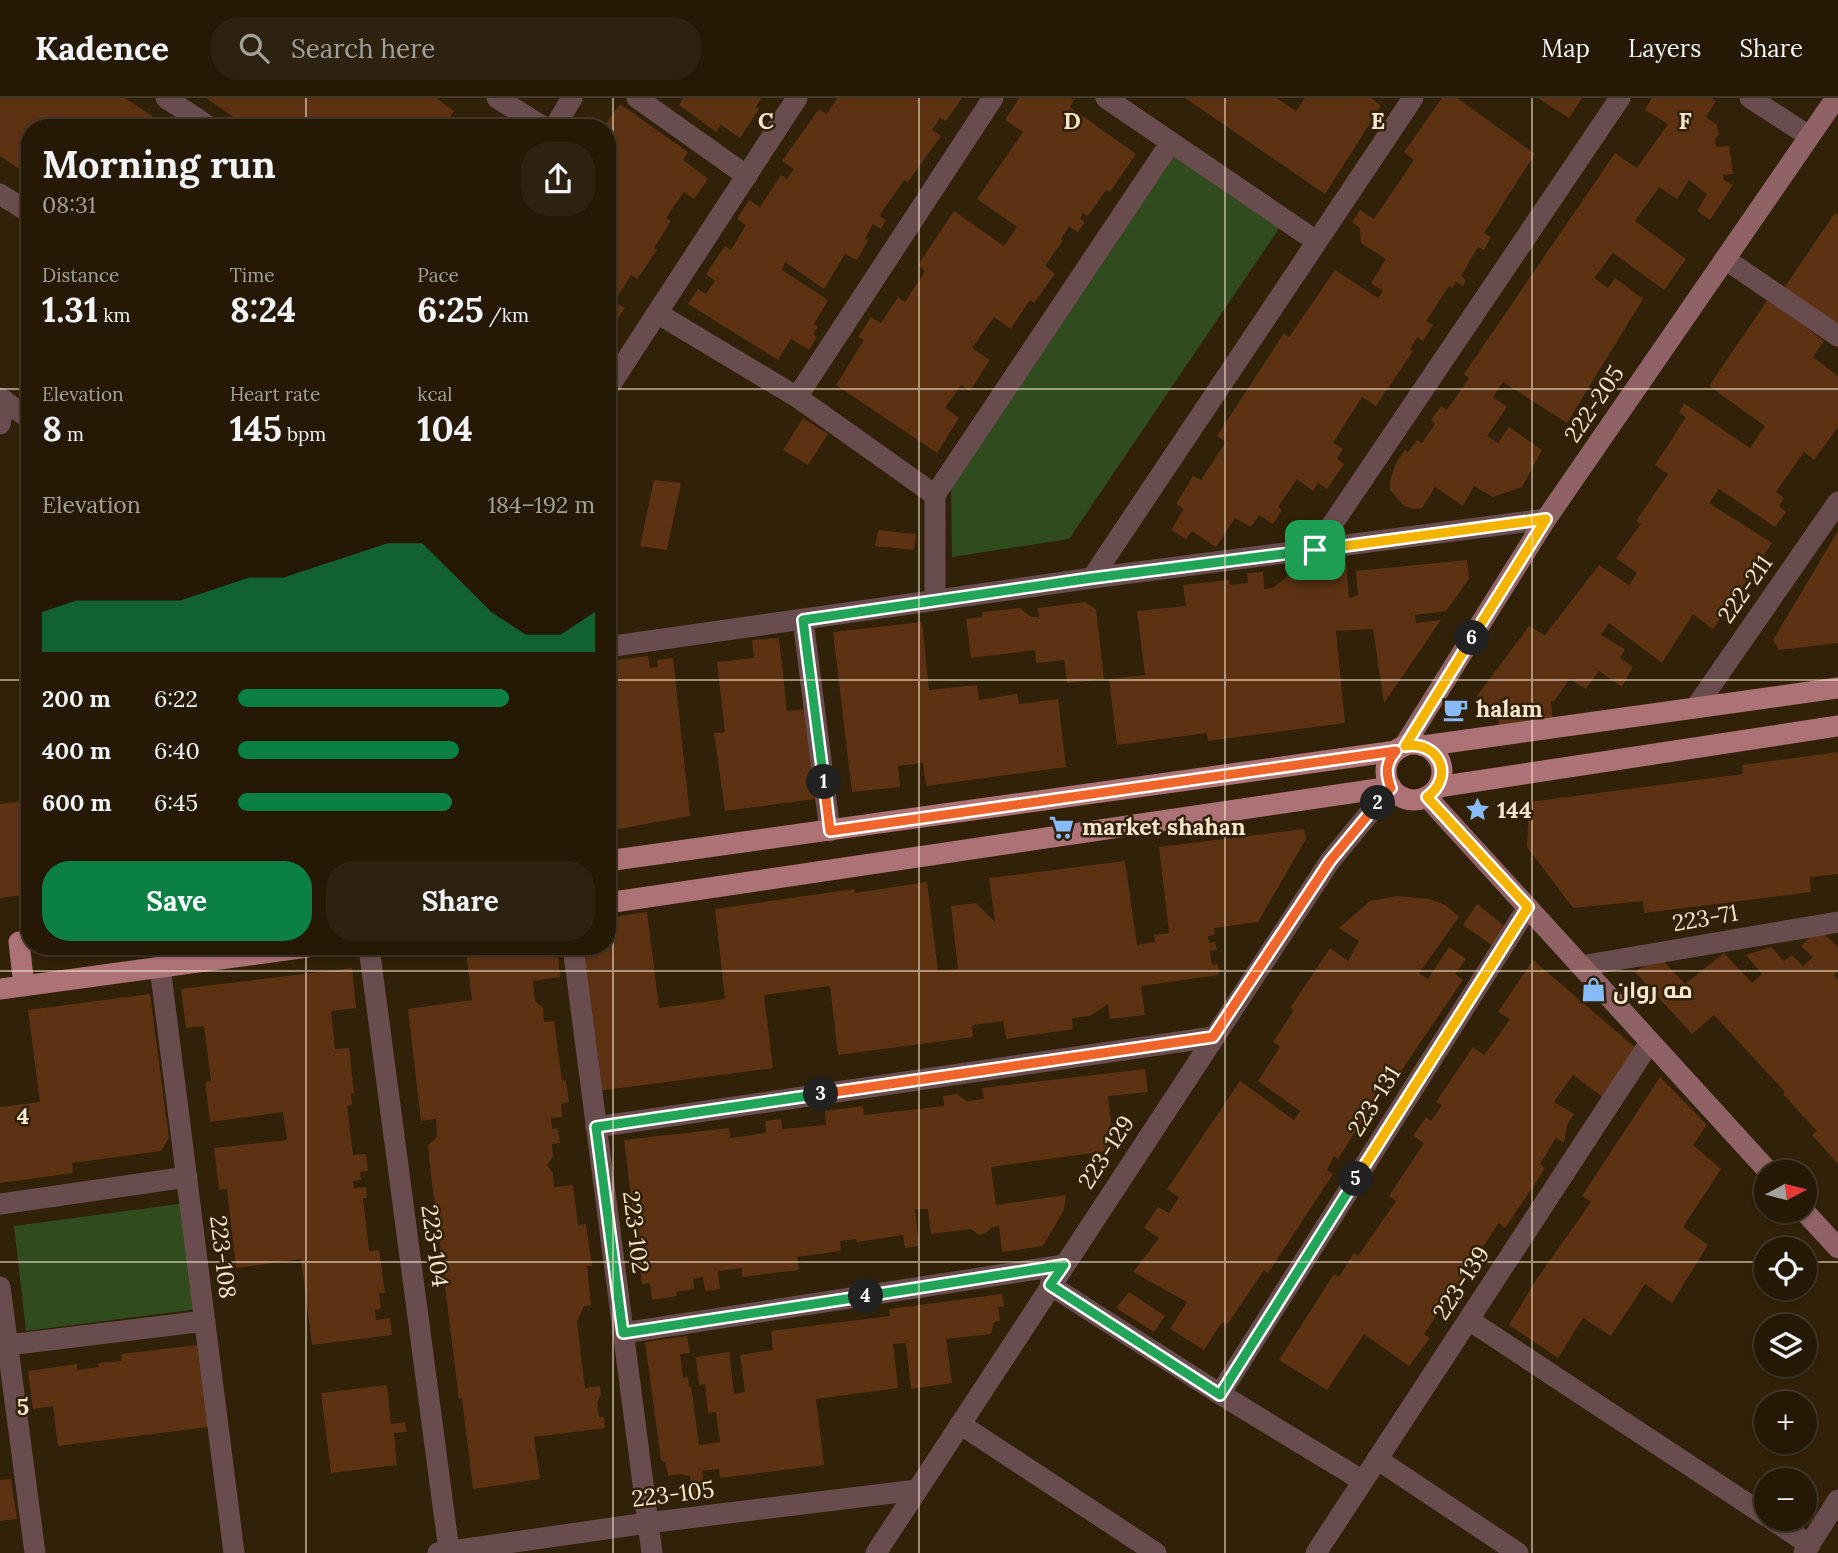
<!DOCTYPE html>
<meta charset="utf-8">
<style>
body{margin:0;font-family:Lora,Cairo,serif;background:#2d2210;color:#f1f3f6;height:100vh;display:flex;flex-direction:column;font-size:26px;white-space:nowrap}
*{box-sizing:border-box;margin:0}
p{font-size:23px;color:#a3a09b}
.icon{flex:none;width:38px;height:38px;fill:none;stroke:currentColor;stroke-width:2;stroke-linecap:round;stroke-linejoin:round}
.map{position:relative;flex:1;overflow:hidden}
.details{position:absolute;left:21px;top:21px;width:595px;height:836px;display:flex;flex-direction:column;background:#251906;border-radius:28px;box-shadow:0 2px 5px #0004,0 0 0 2px #423828}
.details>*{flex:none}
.needle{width:46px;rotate:83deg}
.controls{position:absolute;left:1754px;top:1062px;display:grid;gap:14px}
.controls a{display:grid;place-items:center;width:63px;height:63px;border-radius:50%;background:#251906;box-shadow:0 2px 5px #0004,0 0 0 2px #423828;font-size:35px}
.pin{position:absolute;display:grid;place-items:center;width:60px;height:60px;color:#fff;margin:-30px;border-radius:14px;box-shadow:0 4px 10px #0006}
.km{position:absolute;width:35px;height:35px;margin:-18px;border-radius:50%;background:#222;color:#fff;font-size:19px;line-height:35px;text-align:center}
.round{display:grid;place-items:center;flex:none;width:74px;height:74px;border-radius:28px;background:#2d2210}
.overview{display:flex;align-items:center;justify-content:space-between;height:119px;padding:0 21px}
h1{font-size:38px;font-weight:800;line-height:52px}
.metrics{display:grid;grid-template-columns:repeat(3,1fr);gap:10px;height:119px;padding:7px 21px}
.metrics div{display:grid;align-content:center}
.metrics b{font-size:35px;font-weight:800}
.metrics small{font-size:19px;font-weight:400}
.metrics p{font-size:19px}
.chart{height:196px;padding:14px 21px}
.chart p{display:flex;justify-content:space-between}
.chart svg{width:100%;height:126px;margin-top:7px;fill:#0b8043;opacity:.7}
.button{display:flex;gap:14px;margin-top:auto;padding:14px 21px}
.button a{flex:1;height:80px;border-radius:28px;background:#0b8043;color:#fff;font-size:28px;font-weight:800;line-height:80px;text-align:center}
.button a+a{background:#2d2210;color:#f1f3f6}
ul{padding:0 21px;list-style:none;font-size:23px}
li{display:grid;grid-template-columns:112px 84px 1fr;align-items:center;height:52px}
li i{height:18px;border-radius:9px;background:#0b8043}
header{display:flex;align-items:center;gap:42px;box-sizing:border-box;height:98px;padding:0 35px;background:#251906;border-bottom:2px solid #423828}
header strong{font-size:33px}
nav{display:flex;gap:38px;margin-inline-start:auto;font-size:24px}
.search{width:490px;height:63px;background:#2d2210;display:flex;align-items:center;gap:18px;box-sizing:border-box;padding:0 24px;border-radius:28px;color:#a3a09b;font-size:26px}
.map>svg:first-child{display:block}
.green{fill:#304c1e}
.building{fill:#5c3213}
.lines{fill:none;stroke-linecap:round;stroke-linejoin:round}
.street{stroke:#694c4e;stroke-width:21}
.secondary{stroke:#8f6265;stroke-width:21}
.primary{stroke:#ad7276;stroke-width:21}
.split-1-casing{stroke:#fff;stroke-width:14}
.split-2-casing{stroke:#fff;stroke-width:14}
.split-3-casing{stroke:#fff;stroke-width:14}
.split-4-casing{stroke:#fff;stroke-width:14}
.split-5-casing{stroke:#fff;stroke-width:14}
.split-6-casing{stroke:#fff;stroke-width:14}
.split-7-casing{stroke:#fff;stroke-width:14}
.split-1{stroke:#22a559;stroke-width:9}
.split-2{stroke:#f0652b;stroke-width:9}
.split-3{stroke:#f0652b;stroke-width:9}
.split-4{stroke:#22a559;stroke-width:9}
.split-5{stroke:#22a559;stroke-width:9}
.split-6{stroke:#f5b400;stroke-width:9}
.split-7{stroke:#f5b400;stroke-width:9}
.grid{fill:none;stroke:#f7e5cd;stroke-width:2;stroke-opacity:0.55}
.labels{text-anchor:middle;stroke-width:5;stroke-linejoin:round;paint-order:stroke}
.street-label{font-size:23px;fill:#f7e5cd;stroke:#312108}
.poi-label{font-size:23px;font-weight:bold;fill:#f7e5cd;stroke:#312108;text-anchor:start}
.grid-label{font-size:23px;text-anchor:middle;font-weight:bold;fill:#f7e5cd;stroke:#312108;stroke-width:5;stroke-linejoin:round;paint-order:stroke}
</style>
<header>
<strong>Kadence</strong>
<div class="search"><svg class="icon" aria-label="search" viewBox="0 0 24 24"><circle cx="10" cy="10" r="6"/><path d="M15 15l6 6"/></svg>Search here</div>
<nav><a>Map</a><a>Layers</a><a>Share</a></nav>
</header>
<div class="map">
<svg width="1838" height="1455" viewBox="0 0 1838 1455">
<rect width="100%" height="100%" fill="#312108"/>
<path class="green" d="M1171 57 1280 129 1069 441 952 459 951 388Z
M186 1105 198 1211 26 1233 14 1128Z"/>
<path class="building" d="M0 0H125L152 18 145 30H30V78L0 58Z
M206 0H436L454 13 445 28 449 30H292L276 19 269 30H249Z
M683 0H761L756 9 759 11 740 40 721 27 716 34 679 7Z
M837 0H962L946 23 940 20 932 32 941 38 908 84 904 82 879 118 886 122 881 131 873 126 865 140 868 142 857 162 845 156 824 191 785 164 782 172 828 202 814 226 818 229 813 236 817 239 809 252 791 241 778 262 688 206 698 191 706 196 715 183 706 176 725 148 731 152 746 127 737 121 749 102 760 109 781 77 787 81 794 71 782 63 819 11 827 16Z
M1019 0H1071L1074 2 1070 9 1136 56 1110 94 1106 92 1088 118 1083 115 1080 121 1085 124 1078 134 1069 128 1061 141 1063 142 1045 168 1055 176 1034 205 1030 202 1011 231 994 219 972 250 990 262 970 293 961 287 945 310 959 320 937 355 836 287 864 242 858 239 871 219 881 225 898 199 905 204 925 173 918 167 954 113 1004 148 1017 129 977 101 1023 34 1005 22Z
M1185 0H1276L1296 13 1305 0H1371L1381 8 1325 96Z
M1442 0H1457L1535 56 1484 135 1491 139 1484 152 1478 149 1461 178 1466 182 1463 188 1456 184 1452 190 1449 188 1426 223 1433 227 1423 243 1417 239 1410 251 1413 253 1376 308 1362 299 1333 345 1343 351 1337 361 1344 366 1327 391 1318 385 1313 393 1297 381 1278 409 1282 412 1273 426 1259 417 1251 429 1235 420 1216 449 1192 433 1186 441 1171 432 1184 411 1176 406 1193 378 1201 382 1226 344 1217 338 1284 235 1289 239 1335 172 1378 200 1383 193 1371 185 1386 161 1361 145 1360 130 1352 124 1360 112 1374 121 1414 62 1404 54Z
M1538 0H1582L1569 20Z
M1652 0H1711L1716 3 1706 19 1717 27 1719 36 1715 40 1716 49 1729 48 1733 76 1723 77 1724 82 1733 87 1710 122 1697 113 1707 96 1689 82 1677 101 1659 89 1635 123 1686 161 1664 192 1613 155 1594 180 1608 190 1615 180 1643 201 1567 325 1503 284 1493 299 1507 309 1487 338 1498 345 1509 329 1542 352 1522 389 1493 399 1474 388 1463 408 1435 389 1422 410 1412 411 1403 407 1390 392V382L1396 365 1405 352 1408 354 1417 342 1422 345 1435 326 1431 322 1441 308 1447 312 1469 280 1464 276 1615 55 1637 70 1668 26 1645 12Z
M620 6 688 54 683 62 708 81 694 101 684 94 666 120 671 123 654 150 657 152 637 181 631 177 614 204 625 210 607 237V30H603Z
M1835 115 1838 117V228L1784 190Z
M1768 201 1824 243 1813 259 1838 278V329L1814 362 1804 354 1776 394 1784 400 1779 408 1786 414 1775 429 1719 391 1709 405 1772 445 1713 531 1693 516 1662 565 1609 525 1601 537 1625 551 1620 560 1633 569 1622 589 1599 573 1586 591 1570 581 1554 603H1551L1553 623 1499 630 1497 609 1494 610 1477 598 1529 528 1545 537 1599 467 1629 487 1637 475 1616 460 1641 426 1636 423 1668 376 1655 367 1686 319 1679 315 1684 305 1750 350 1765 328 1709 288Z
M803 320 828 336 808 367 783 352Z
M654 382 681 385 667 452 640 448Z
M878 432 916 436 914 452 875 448Z
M1838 433V545L1779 552 1773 542Z
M1346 461 1349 500 1358 497 1356 473 1467 462 1469 481 1446 513 1415 517 1416 525 1441 522 1384 605 1373 531 1336 533 1345 625 1208 643 1207 635 1117 647 1109 581 1145 577 1137 513 1186 508 1183 487 1229 482 1230 487 1248 485 1247 475 1263 474 1264 491 1273 490 1296 471 1297 480 1313 478 1316 471 1325 469V464Z
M1085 504 1096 511 1104 581 1067 585 1064 562 1036 565 1035 552 971 560 966 521 982 519V514L1020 510 1031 519H1039L1038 510Z
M922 524 929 592 977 587 979 602 1017 596 1019 606 1058 601 1066 669 926 688 923 665 898 668 900 689 852 694 833 534Z
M779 540 787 613 806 611 815 701 725 713 714 635 725 634 717 564 754 560 752 542Z
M648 558 650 570 658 569 657 562 673 560 690 718 607 733V563Z
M1838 654V776L1810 779 1811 794 1644 815 1643 803 1573 810 1527 749 1529 704 1743 676 1742 667Z
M30 702V796L0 800V706Z
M1304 731 1306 741 1258 824 1214 830 1215 837 1208 838 1209 845 1215 844 1217 852 1210 853 1212 867 1218 866 1219 877 1141 888 1145 917 1110 921 1108 906 1090 918 1072 920 1073 931 1006 941 1003 923 972 927 973 939 838 957 830 888 764 897 773 970 598 993 580 849H607V820L647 814 659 910 725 901 715 811 854 791 855 795 927 784 938 873 958 871 951 808 976 805 995 824 989 780 1125 763 1137 847 1155 844 1154 837 1169 835 1159 749Z
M1397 798 1430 801 1447 808 1459 819 1419 875 1428 881 1449 849 1466 861 1455 876 1463 882 1397 979 1392 976 1338 1061 1334 1058 1327 1072 1333 1076 1268 1175 1264 1172 1227 1227 1222 1224 1204 1252 1170 1231 1187 1204 1133 1174 1159 1140 1144 1130 1158 1109 1169 1115 1179 1099 1167 1091 1240 983 1294 1022 1300 1013 1258 983 1280 949 1273 944 1294 912 1290 910 1330 850 1348 863 1359 843 1339 830 1370 803Z
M1477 806 1507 830 1493 848 1463 827Z
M1812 837H1825L1838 849V873L1834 877 1838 882V1066L1812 1037 1817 1033 1783 996 1785 994 1714 917 1692 936 1635 874 1658 857 1685 886 1724 855 1752 885 1762 876 1746 857 1771 849 1784 863 1792 857 1803 868 1813 859 1801 848Z
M510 849H557L560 879 533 883 535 903 543 910 544 924 554 923 562 983 566 982 569 1004 561 1006 562 1019 551 1020 552 1031 558 1030 560 1045 552 1046 553 1059 547 1067 553 1075 554 1089 573 1087 578 1127 586 1126 592 1168H587L591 1207 584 1208 577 1224 585 1290 600 1288 601 1298 597 1304 599 1319H604L605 1330 534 1339 540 1381 473 1391 462 1300 459 1301 430 1068 428 1047 437 1039 436 1021 421 1023 408 911 472 902 466 854Z
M1533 862 1637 951 1603 999 1573 977 1554 1004 1574 1016 1567 1027 1564 1045 1556 1040 1540 1066 1545 1070 1535 1086 1505 1130 1499 1125 1424 1236 1430 1240 1409 1268 1364 1236 1327 1292 1279 1262 1334 1176 1339 1179 1354 1155 1358 1158 1396 1103 1389 1098 1424 1045 1413 1038 1426 1019 1431 1023 1442 1007 1436 1004 1473 949 1484 957 1504 930 1510 921 1498 914Z
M352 870 356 910 331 913 335 951 349 950 354 995 351 996 352 1007 347 1008 353 1057 366 1056 368 1073 360 1074 361 1082 353 1083 354 1090 366 1089 367 1100H363L369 1153 379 1152 385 1195H379L381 1211 375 1212 376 1222 390 1220 392 1237 312 1247 301 1161 236 1170 227 1091 219 1092 214 1050 287 1042 283 1014 210 1024 205 984 211 983 204 928 186 930 181 891Z
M150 896 169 1040 161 1053 72 1065 73 1075 0 1085V1009L40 1004 28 912Z
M1145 971 1148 994 1108 998 1114 1052 991 1069 996 1107 1066 1097 1064 1112 1043 1148 1002 1154 999 1128 991 1130 986 1135 979 1137 971 1131 931 1136 928 1111H915L919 1148 905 1150 903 1137 857 1144 856 1141 840 1143 841 1153 797 1159 799 1172 742 1179V1170L718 1173 720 1191 705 1193 703 1179 693 1181 694 1191 676 1194 677 1198 652 1202 650 1185 642 1186 624 1042 729 1030 730 1040 766 1035 765 1023 781 1021 782 1031 826 1027 825 1013 863 1008 864 1017 944 1008 943 998 957 996 966 1003 984 1001 982 990Z
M1660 979 1707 1027 1693 1047 1721 1071 1683 1129 1708 1147 1672 1205 1645 1186 1611 1238 1583 1220 1558 1260 1509 1227 1536 1182 1591 1104 1582 1098Z
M1129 1194 1165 1218 1154 1234 1116 1210Z
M1002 1196 1004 1208 998 1209 1000 1223 994 1224 991 1236 946 1241 952 1285 911 1291 906 1245 893 1246 898 1290 816 1301 824 1367 720 1380 719 1371 702 1373 706 1398 693 1399 690 1378 680 1376 668 1378 666 1365 661 1362 645 1244 687 1238 690 1255 680 1256 683 1280 688 1279 689 1289 691 1288 699 1347 720 1344 716 1314 708 1315 705 1286 699 1287 696 1259 729 1254 734 1296 745 1294 740 1257 773 1252 771 1233 890 1218 889 1211Z
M197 1247 208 1329 58 1348 53 1308 33 1311 28 1273 77 1266V1272L99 1269 98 1265 122 1263 121 1256Z
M387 1287 391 1326 405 1324 407 1334 394 1335 397 1367 331 1375 321 1295Z
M11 1381 17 1421 0 1423V1382Z"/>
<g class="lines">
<path class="street" d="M166 0 211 30
M497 0 545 30
M637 0 747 78
M1106 0 1316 143
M1750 0 1809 38
M554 30 572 0
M0 96 30 115
M1725 161 1838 238
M657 215 797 299 935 397
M607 292 797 0
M797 299 993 0
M0 300 30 321
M0 326 4 302
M1315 452 1620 0
M1092 480 1413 0
M935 502V397L1171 44
M803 522 830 733
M607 549 1092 480 1546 421
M1696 609 1838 404
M369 849 449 1453
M573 849 652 1455
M1581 868 1838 824
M160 869 234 1455
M596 1029 1213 939
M0 1106 187 1079
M1050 1187 1220 1296 1363 1383
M0 1189 35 1455
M1469 1222 1766 1418
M623 1235 1064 1167
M8 1247 205 1223
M1220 1296 1528 809
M960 1326 1156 1455
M1377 1361 1518 1455
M1771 1421 1810 1447
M438 1455 647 1425 917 1392
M876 1455 1330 763 1391 689
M1316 1455 1650 944
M1804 1455 1838 1402"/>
<path class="secondary" d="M1404 648 1546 421 1836 0
M1427 699 1769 1074
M1804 1113 1838 1150"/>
<path class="primary" d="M1386 674a28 28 0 1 1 56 0a28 28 0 1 1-56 0Z
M1423 648 1838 590
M1438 689 1838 628
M607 763 1396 653
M607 805 1391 689
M19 844 24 888
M0 891 308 849"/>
</g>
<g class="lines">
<defs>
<path id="split-1" d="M824 684 803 522 1092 480 1315 452"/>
<path id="split-2" d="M824 684 830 733 1396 653C1386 664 1385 675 1391 690L1378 705"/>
<path id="split-3" d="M821 996 1213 939 1330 763 1378 705"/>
<path id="split-4" d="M821 996 596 1029 623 1235 866 1198"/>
<path id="split-5" d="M866 1198 1064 1167 1050 1187 1220 1297 1356 1081"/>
<path id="split-6" d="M1356 1081 1528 809 1427 699C1456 678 1438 642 1405 648L1472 540"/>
<path id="split-7" d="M1315 452 1546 421 1472 540"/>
</defs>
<use href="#split-1" class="split-1-casing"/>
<use href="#split-2" class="split-2-casing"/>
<use href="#split-3" class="split-3-casing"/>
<use href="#split-4" class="split-4-casing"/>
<use href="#split-5" class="split-5-casing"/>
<use href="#split-6" class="split-6-casing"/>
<use href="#split-7" class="split-7-casing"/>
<use href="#split-1" class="split-1"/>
<use href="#split-2" class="split-2"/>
<use href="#split-3" class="split-3"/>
<use href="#split-4" class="split-4"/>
<use href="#split-5" class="split-5"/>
<use href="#split-6" class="split-6"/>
<use href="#split-7" class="split-7"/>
</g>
<path class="grid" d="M306 0V30M613 0V1455M919 0V1455M1225 0V1455M1532 0V1455M0 291H30M607 291H1838M0 582H30M607 582H1838M306 849V1455M0 873H1838M0 1164H1766M1804 1164H1838"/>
<defs>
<symbol id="cafe-bare" viewBox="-9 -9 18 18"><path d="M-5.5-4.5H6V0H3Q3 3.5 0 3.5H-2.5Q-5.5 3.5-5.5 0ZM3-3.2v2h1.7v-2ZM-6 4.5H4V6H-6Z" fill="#87bbfb" stroke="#312108" stroke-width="2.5" paint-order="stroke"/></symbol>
<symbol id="sight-bare" viewBox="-9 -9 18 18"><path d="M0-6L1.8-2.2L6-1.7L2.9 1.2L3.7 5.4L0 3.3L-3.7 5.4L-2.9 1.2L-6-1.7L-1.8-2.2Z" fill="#87bbfb" stroke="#312108" stroke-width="2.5" paint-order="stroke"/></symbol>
<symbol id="supermarket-bare" viewBox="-9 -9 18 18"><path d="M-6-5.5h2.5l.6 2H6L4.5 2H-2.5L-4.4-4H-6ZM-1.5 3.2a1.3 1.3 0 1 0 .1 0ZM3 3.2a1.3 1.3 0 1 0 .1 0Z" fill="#87bbfb" stroke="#312108" stroke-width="2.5" paint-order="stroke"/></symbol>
<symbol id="shop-bare" viewBox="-9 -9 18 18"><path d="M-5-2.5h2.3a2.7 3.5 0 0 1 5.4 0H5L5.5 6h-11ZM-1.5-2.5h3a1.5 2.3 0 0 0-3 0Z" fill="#87bbfb" stroke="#312108" stroke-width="2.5" paint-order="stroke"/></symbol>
</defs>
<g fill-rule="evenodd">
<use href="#cafe-bare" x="1438" y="594" width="35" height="35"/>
<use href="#sight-bare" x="1460" y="694" width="35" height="35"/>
<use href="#supermarket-bare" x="1044" y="712" width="35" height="35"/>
<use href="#shop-bare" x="1576" y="874" width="35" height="35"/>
</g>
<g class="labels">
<g class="street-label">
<text transform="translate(1594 306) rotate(-56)" y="8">222-205</text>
<text transform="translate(1745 491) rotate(-55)" y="8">222-211</text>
<text transform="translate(1705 820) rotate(-10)" y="8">223-71</text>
<text transform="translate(1374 1003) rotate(-58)" y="8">223-131</text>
<text transform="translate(1106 1054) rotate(-57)" y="8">223-129</text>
<text transform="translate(636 1134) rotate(83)" y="8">223-102</text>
<text transform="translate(435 1148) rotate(82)" y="8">223-104</text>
<text transform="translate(223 1159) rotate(83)" y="8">223-108</text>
<text transform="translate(1461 1185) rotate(-57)" y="8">223-139</text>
<text transform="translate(673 1396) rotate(-7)" y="8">223-105</text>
</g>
<g class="poi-label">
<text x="1476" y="619">halam</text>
<text x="1497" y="720">144</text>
<text x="1082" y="737">market shahan</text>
<text x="1613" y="900">مه روان</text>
</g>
</g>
<g class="grid-label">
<text x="766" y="31">C</text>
<text x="1072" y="31">D</text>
<text x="1378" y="31">E</text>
<text x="1685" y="31">F</text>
<text x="23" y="1026">4</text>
<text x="23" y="1317">5</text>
</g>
</svg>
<div class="controls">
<a><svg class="needle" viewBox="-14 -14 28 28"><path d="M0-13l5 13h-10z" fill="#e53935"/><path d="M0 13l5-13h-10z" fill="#a3a09b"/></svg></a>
<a><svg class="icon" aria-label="locate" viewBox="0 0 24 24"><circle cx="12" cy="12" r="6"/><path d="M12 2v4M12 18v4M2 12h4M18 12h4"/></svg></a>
<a><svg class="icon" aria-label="layers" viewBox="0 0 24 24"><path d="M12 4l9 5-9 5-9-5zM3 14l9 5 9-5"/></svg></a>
<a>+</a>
<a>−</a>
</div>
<div class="pin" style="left:1315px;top:452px;background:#1e9e55"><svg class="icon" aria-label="arrive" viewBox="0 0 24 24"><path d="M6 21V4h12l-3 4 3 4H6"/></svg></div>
<b class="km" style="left:824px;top:684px">1</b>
<b class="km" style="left:1378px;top:705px">2</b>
<b class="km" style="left:821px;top:996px">3</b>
<b class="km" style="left:866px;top:1198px">4</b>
<b class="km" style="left:1356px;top:1081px">5</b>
<b class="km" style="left:1472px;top:540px">6</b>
<section class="details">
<div class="overview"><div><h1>Morning run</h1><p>08:31</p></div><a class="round"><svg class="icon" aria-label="share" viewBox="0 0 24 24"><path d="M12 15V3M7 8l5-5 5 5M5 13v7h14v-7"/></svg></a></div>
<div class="metrics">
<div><p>Distance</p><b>1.31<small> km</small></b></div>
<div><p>Time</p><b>8:24</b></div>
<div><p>Pace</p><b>6:25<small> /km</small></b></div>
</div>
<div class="metrics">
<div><p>Elevation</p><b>8<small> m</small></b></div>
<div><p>Heart rate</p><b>145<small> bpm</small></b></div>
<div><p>kcal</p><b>104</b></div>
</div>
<div class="chart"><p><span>Elevation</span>184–192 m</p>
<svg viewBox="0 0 160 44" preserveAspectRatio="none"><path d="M0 44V30L10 26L20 26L30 26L40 26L50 22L60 18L70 18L80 14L90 10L100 6L110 6L120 18L130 30L140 38L150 38L160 30V44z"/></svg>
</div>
<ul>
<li><b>200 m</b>6:22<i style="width:76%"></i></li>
<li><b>400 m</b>6:40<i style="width:62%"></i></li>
<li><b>600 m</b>6:45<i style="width:60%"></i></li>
</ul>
<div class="button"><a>Save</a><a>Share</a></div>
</section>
</div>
